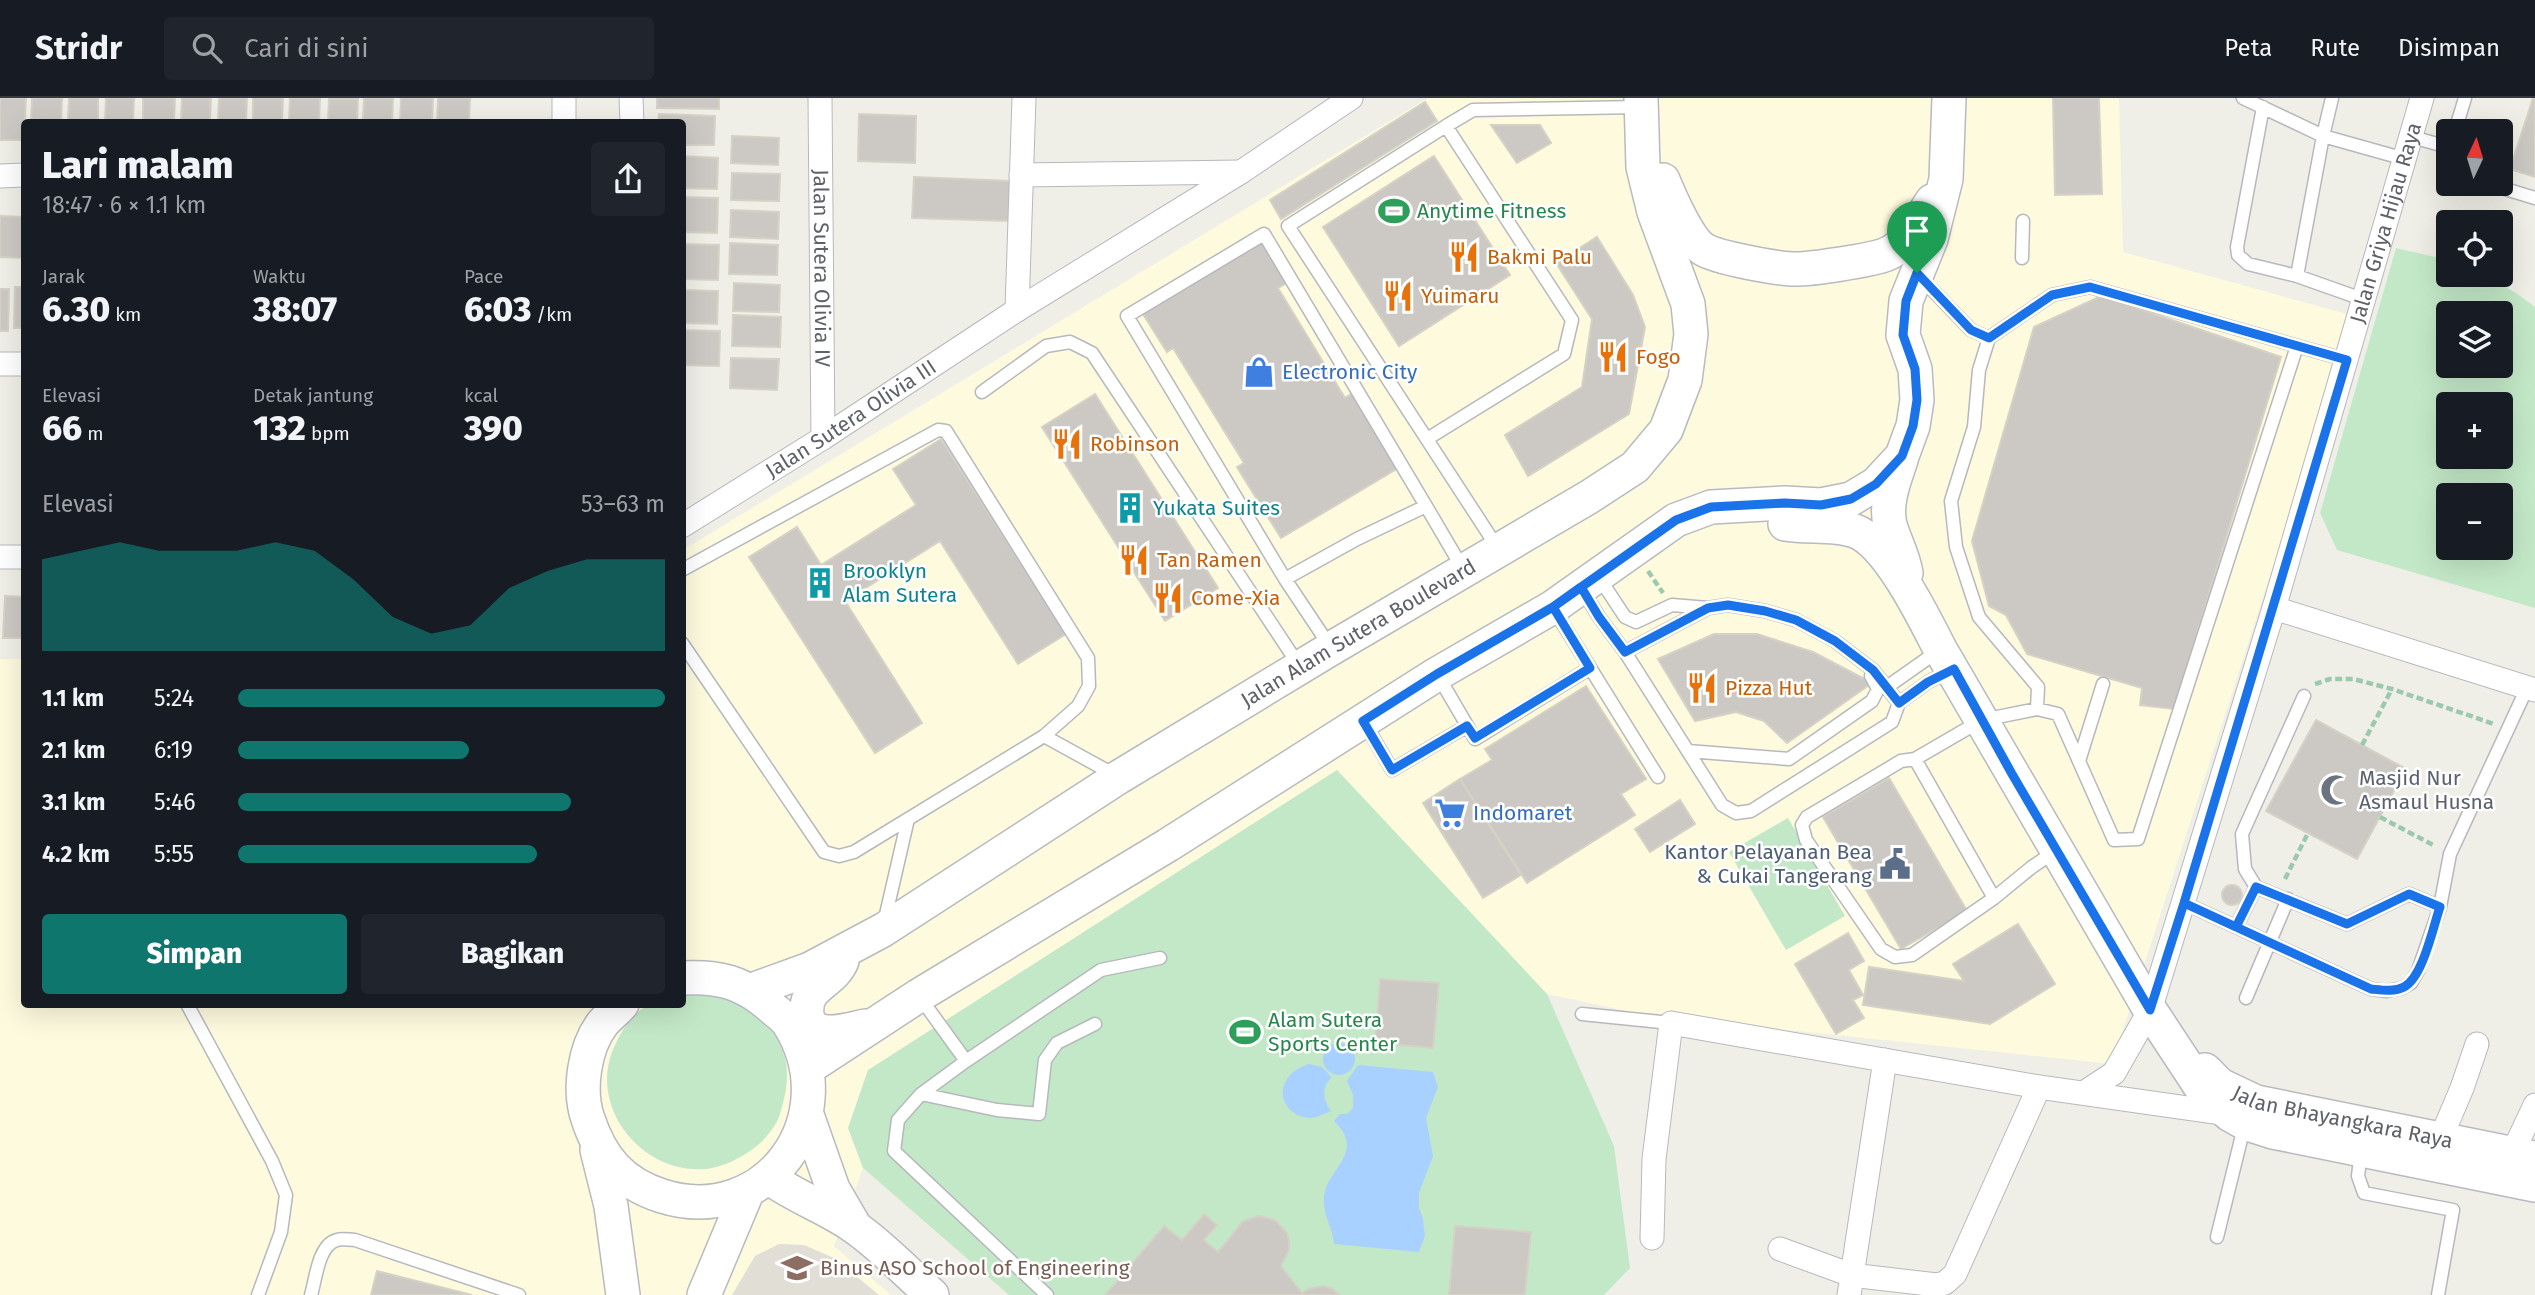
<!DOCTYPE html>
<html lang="id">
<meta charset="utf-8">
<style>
body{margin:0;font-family:"Fira Sans",sans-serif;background:#20242c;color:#f1f3f6;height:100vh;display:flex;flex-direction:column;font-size:26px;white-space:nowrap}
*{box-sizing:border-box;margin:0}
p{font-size:23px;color:#9ea1a6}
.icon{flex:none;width:38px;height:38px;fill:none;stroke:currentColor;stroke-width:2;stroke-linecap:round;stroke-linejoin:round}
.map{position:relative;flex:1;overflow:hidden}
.side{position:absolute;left:21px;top:21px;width:665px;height:889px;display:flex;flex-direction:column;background:#171b24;border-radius:7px;box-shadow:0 7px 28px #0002}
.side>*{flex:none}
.needle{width:46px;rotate:4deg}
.controls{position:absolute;left:2436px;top:21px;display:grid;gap:14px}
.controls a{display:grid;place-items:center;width:77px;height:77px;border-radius:7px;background:#171b24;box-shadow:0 7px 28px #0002;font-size:35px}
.pin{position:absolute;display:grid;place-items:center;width:60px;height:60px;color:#fff;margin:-72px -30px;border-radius:50% 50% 50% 0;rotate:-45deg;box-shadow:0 0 7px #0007}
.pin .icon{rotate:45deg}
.round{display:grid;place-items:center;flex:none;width:74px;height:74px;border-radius:7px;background:#20242c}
.overview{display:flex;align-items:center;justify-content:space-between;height:119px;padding:0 21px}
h1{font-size:38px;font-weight:800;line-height:52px}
.metrics{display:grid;grid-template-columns:repeat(3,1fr);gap:10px;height:119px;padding:7px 21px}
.metrics div{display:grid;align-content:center}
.metrics b{font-size:35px;font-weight:800}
.metrics small{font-size:19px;font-weight:400}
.metrics p{font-size:19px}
.chart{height:196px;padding:14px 21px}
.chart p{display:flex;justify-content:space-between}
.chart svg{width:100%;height:126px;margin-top:7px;fill:#0f766e;opacity:.7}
.action{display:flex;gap:14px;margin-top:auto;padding:14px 21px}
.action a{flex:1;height:80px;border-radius:7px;background:#0f766e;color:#fff;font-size:28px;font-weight:800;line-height:80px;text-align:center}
.action a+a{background:#20242c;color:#f1f3f6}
ul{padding:0 21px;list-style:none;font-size:23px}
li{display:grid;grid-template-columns:112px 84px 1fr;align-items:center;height:52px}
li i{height:18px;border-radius:9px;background:#0f766e}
header{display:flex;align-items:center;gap:42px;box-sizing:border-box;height:98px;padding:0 35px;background:#171b24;border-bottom:2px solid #363941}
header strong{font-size:33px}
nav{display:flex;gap:38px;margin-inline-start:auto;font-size:24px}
.search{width:490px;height:63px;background:#20242c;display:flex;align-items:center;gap:18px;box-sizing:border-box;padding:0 24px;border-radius:7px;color:#9ea1a6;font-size:26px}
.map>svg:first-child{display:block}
.commercial{fill:#fefade}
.education{fill:#e0ded5}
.green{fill:#c3e8c7;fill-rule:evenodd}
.water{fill:#a8d1ff}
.building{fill:#ccc9c4;stroke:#d5d2c5;stroke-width:2}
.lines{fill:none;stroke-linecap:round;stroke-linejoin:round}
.lane-casing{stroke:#b7b8bd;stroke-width:15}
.street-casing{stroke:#b7b8bd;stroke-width:25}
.secondary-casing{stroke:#b8bac0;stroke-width:36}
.path{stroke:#9cc9ae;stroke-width:4.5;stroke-dasharray:7 3.5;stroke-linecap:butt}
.lane{stroke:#fff;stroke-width:12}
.street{stroke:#fff;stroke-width:23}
.secondary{stroke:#fff;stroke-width:33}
.route-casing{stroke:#fff;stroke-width:14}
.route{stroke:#1a73e8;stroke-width:9}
.labels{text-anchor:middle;stroke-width:5;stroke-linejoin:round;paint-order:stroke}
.leisure-label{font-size:21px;fill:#27864d;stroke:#fff;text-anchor:start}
.street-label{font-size:21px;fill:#5e6167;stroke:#fff}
.food-label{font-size:21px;fill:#c56008;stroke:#fff;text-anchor:start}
.shop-label{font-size:21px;fill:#366cbe;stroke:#fff;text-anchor:start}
.culture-label{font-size:21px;fill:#0d838f;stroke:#fff;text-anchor:start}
.worship-label{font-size:21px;fill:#5b616d;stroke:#fff;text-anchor:start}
.service-label{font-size:21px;fill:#4e5e75;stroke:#fff;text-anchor:end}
.education-label{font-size:21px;fill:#785e54;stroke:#fff;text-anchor:start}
</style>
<header>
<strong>Stridr</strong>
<div class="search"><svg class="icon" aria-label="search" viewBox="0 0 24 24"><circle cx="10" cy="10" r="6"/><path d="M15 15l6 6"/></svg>Cari di sini</div>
<nav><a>Peta</a><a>Rute</a><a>Disimpan</a></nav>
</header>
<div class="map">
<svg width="2535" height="1197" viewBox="0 0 2535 1197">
<rect width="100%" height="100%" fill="#f0efe7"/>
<path class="commercial" d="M1428 0H2119L2123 154 2354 218 2112 966 1646 917 1547 896 1337 672 848 1030 863 1070 834 1148 891 1197H0V561H24V906H682L683 452Z"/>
<path class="education" d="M779 1146 804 1147 834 1160 879 1197H732L755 1158Z"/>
<path class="green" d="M2396 150 2448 162V177H2484L2516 195 2535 209V510L2337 452 2320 415ZM2448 215H2501V268H2448ZM2448 306H2501V359H2448ZM2448 397H2501V450H2448Z
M1337 672 1547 896 1614 1048 1630 1170 1604 1197H1009L863 1070 848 1030 868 972Z
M1788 720 1845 818 1786 852 1729 754Z
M683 894C697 895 716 893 730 898 757 906 781 937 786 964 789 982 785 999 780 1016 775 1031 762 1045 750 1053 737 1062 722 1069 706 1071 641 1077 586 1007 615 947 622 931 633 915 648 907L682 906Z"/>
<path class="water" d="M1323 961a16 16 0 1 1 32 0a16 16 0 1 1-32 0Z
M1309 966 1322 969 1332 979C1321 989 1323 1002 1331 1013 1325 1015 1317 1020 1310 1020 1276 1017 1272 977 1309 966Z
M1358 967 1433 974 1438 989 1426 1020 1433 1058 1419 1095V1110L1423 1121 1425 1138 1419 1154 1334 1146C1333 1130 1323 1118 1324 1102 1324 1071 1368 1056 1334 1023L1340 1016H1347L1353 1010V997L1347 983Z"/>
<path class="building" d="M0 0H26L24 42H0Z
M32 0H62L61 24H31Z
M69 0H98V24H68Z
M106 0H134L133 24H105Z
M143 0H175L174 24H143Z
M182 0H211L210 24H181Z
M219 0H247L246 24H218Z
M253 0H283L282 24H253Z
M290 0H320L319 24H289Z
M364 0H393L392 24H363Z
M401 0H433L432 24H400Z
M438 0H470L469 24H437Z
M657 0H719V11L657 10Z
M2053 0H2099L2102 96 2055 97Z
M2533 0H2535V79L2510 71Z
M329 1H358L357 24H328Z
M1425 4 1437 23 1281 121 1270 102Z
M659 16 715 18 714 47H682V24H658Z
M859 16 916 18 915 65 858 63Z
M1491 27H1540L1551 45 1517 65Z
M732 38 779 40 778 67 731 65Z
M682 58 718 60 717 91 682 90Z
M1434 58 1510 177 1399 248 1323 129Z
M732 75 780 76 779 103 731 102Z
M914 79 1011 83 1010 123 912 120Z
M682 99 718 100 717 135 682 134Z
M731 112 779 114 778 141 730 139Z
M0 118 24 119V160L0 159Z
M1597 139 1633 197 1645 229 1629 316 1528 378 1505 337 1582 289 1592 221 1556 165Z
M1262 144 1287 185 1278 190 1345 300 1354 294 1400 369 1281 440 1237 369 1244 365 1173 250 1167 254 1143 216Z
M730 145 778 147 777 177 729 176Z
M682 146 719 147 718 182 682 181Z
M734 185 780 187 779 214 733 213Z
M15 189H24V230H14Z
M0 191H9L8 233H0Z
M682 192 718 193 717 226 682 225Z
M2101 198 2281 259 2174 611 2140 607 2142 590 2027 556 2006 517 1989 508 1972 443 2034 229Z
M733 217 781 219 780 249 732 248Z
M682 232 720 233 719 268 682 267Z
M731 260 779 261 777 292 730 290Z
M1095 296 1218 490 1165 523 1042 329Z
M941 341 1066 536 1018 566 940 443 845 503 922 625 875 655 749 459 797 429 821 467 916 407 893 371Z
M5 498 24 499V540H3Z
M1714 536H1757L1813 554 1872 585 1787 645 1764 623 1736 614 1695 623 1658 561Z
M1586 588 1646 681 1621 696 1635 717 1527 785 1460 681 1492 662 1485 651Z
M2316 622 2406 671 2357 761 2266 713Z
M1889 680 1967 813 1901 851 1823 719Z
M1460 681 1521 777 1483 800 1423 705Z
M1680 702 1695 726 1650 754 1635 731Z
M2222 797a10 10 0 1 1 20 0a10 10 0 1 1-20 0Z
M2018 826 2055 886 1990 926 1863 907 1869 869 1964 883 1953 866Z
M1848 835 1864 863 1849 872 1863 897 1853 902 1864 920 1836 936 1795 866Z
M1380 881 1439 885 1433 950 1375 945Z
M1204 1116 1217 1127 1204 1142 1218 1154 1243 1123 1259 1118 1275 1122 1287 1135 1289 1143V1152L1281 1168 1302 1195 1308 1191 1323 1188 1331 1190 1340 1197H1105L1164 1128 1182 1142Z
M1455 1128 1531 1134 1525 1197H1449Z
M377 1173 472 1197H371Z"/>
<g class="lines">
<defs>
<path id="lane" d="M2243 0 2323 38 2405 61
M2263 9 2237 149 2238 157 2248 166 2297 178 2365 202
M1446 28 1473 12 1640 9
M2455 33 2465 0
M2412 39 2448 49
M2448 58V65
M2489 86 2535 100
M2022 160 2023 123
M1919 178 1971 232 1989 240
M2297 178 2323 38 2332 0
M982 294 1046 248 1070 244 1092 255 1300 569
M1427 341 1564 256 1572 222 1446 28 1288 128 1499 452
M1426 408 1463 471
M682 472 938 332 946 333 1088 560 1089 588 1078 608 1044 638
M1598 478 1625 519 1636 524 1672 507 1708 510
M1285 481 1127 218 1264 136 1426 408 1357 441 1285 481 1331 550
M1582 491 1599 519 1625 554
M1553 510 1658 679
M682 545 824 754 839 758 854 754 1044 638 1115 677
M1437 576 1475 641 1590 570
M1887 589 1938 553
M1899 605 1873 572 1835 543 1796 522 1765 513 1728 507 1708 510 1625 554 1722 707 1736 715 1751 713 1892 624 1899 605 1928 584 1952 572
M2037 611 2038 589 1979 519 1956 449 1951 403 1974 329 1979 272 1989 240 2052 197 2090 189 2347 262
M1364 624 1392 672 1467 628
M1688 653 1789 661 1872 603 1878 591 1871 578
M1915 661 1994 800
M2079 663 2103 586
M2057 752 2032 769 1994 800 1912 857 1895 859 1881 851 1806 742 1802 727 1807 719 1901 663 1915 661 1982 622 2037 611 2058 616 2114 742 2138 741 2297 248
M2256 789 2245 771 2242 736 2304 598
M2184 805 2371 891 2387 893 2402 890 2411 885 2418 873 2440 809 2450 756 2527 590
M884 825 908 721
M2236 829 2256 789 2347 826 2409 796 2440 809
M919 898 966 963
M2246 900 2288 801
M187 906 272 1063 286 1097 281 1134 258 1197
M1582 916 1671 925
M921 996 997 1012 1039 1016 1045 962 1057 945 1095 926
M2361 1053 2358 1078 2364 1095 2453 1112 2438 1197
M2217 1139 2245 1025
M311 1197C316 1181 318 1147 337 1142 342 1140 349 1142 355 1142L519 1197
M1047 1197 894 1053 898 1022 921 996 966 963 1101 872 1160 860"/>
<g id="street">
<path d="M564 0V24"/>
<path d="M631 0 632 24"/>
<path id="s1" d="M820 0 823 340"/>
<path d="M1021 77 1241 74"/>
<path d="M0 78 24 77"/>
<path d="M1017 212 1024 0"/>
<path d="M0 266H24"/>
<path id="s2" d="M682 428 823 340 1017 212 1241 74 1351 0"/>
<path d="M0 459H24"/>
<path d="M2274 510 2535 592"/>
<path id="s3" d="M2085 994 2114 975 2150 912 2274 510 2422 0"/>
<path d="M2440 1042 2462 990 2477 946"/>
<path d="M2512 1056 2535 1007"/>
<path d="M1652 1140 1654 1061 1671 925 2039 989 2229 1016"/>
<path d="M1780 1151 1851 1177 1937 1187 1945 1185 1955 1176 2039 989"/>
<path d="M1849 1197 1885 962"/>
</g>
<g id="secondary">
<path d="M1663 82C1670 99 1688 141 1703 151 1717 160 1775 170 1792 171 1808 172 1873 162 1887 156 1908 147 1920 121 1932 103"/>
<path d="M1901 362C1894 383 1885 405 1890 427 1895 444 1903 457 1906 475"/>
<path d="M1785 426C1808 430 1833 425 1855 433 1888 445 1924 520 1940 551L2150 912 2200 988 2229 1016 2245 1025 2273 1034 2535 1087"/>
<path d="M842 863C835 879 822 883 812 895 807 902 806 909 807 917 813 944 846 932 865 928"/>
<path id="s4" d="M752 892 810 871 883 832 1119 679 1332 550 1589 399 1635 369 1666 332 1685 282 1691 236 1688 206 1654 114 1643 69 1641 0"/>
<path d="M622 906C616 913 609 918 603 925 584 949 578 993 588 1021 601 1060 621 1085 662 1098 766 1131 847 1019 789 926 785 919 776 914 770 908 742 884 719 878 682 880"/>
<path d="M808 970 918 898 1168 747 1437 576 1553 509 1676 422 1711 409 1785 405 1821 407 1851 401 1876 386 1902 358 1913 328 1917 302 1915 271 1903 237 1906 203 1931 141 1946 81 1949 0"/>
<path id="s5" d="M2205 972 2220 987 2256 1004 2535 1060"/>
<path d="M807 1017 833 1091 854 1127"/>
<path d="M597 1052 611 1108 623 1197"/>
<path d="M768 1079C795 1099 826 1109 853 1128 881 1147 906 1174 932 1197"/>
<path d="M704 1197 748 1092"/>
</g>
</defs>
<use href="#lane" class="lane-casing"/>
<use href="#street" class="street-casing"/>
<use href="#secondary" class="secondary-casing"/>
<path class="path" d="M1648 473 1663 495
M2315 586 2330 581H2353L2392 591 2494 626
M2362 647 2392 591
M2380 719 2435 748
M2285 781 2308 735"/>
<use href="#lane" class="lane"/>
<use href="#street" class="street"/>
<use href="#secondary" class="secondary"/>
</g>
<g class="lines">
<defs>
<path id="route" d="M1917 175 1906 203 1903 237 1915 271 1917 302 1913 328 1902 358 1876 386 1851 401 1821 407 1785 405 1711 409 1676 422 1553 509 1437 576 1363 623 1392 672 1467 628 1475 640 1590 570 1553 509 1581 489 1599 519 1625 554 1708 510 1728 507 1765 513 1796 522 1835 543 1873 572 1899 605 1928 584 1954 571 2012 676 2150 912 2184 805 2236 829 2256 789 2347 826 2409 796 2440 809C2433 829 2423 879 2404 889 2394 894 2382 892 2371 891L2184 805 2347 262 2090 189 2052 197 1989 240 1971 232 1917 175"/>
</defs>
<use href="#route" class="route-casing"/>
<use href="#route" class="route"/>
</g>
<defs>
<symbol id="stadium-bare" viewBox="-9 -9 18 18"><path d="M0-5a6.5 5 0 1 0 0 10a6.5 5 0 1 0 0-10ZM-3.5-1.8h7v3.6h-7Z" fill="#2e9e5b" stroke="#fff" stroke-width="2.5" paint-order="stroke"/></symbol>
<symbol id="restaurant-bare" viewBox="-9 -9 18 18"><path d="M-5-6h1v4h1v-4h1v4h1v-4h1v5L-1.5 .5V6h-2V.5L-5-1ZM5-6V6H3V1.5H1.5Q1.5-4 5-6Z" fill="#e8710a" stroke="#fff" stroke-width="2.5" paint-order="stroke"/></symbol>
<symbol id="shop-bare" viewBox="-9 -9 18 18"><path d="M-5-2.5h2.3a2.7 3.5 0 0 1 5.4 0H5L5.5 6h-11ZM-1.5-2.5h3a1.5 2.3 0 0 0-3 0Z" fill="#3f7fe0" stroke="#fff" stroke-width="2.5" paint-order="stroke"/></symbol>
<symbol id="building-bare" viewBox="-9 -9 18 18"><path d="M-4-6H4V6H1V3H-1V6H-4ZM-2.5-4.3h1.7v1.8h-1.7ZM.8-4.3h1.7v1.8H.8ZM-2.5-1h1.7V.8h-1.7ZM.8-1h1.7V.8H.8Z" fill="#0f9aa8" stroke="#fff" stroke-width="2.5" paint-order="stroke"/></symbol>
<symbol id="mosque-bare" viewBox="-9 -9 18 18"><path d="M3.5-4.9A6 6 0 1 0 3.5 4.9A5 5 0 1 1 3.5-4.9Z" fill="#6b7280" stroke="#fff" stroke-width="2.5" paint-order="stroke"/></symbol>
<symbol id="supermarket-bare" viewBox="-9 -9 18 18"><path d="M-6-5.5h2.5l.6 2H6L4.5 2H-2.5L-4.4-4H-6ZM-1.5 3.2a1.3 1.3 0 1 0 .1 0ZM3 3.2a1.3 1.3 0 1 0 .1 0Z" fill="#3f7fe0" stroke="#fff" stroke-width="2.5" paint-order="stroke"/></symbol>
<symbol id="civic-bare" viewBox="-9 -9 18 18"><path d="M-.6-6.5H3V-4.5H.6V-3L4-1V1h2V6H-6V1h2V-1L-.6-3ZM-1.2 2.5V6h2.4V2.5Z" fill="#5c6f8a" stroke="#fff" stroke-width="2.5" paint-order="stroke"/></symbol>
<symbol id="university-bare" viewBox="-9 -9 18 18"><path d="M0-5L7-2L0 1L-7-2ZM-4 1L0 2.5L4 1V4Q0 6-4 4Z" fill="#8d6e63" stroke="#fff" stroke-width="2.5" paint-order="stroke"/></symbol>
</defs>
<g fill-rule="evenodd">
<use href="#stadium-bare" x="1372" y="91" width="44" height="44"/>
<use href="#restaurant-bare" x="1442" y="137" width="44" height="44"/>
<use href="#restaurant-bare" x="1376" y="176" width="44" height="44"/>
<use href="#restaurant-bare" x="1591" y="237" width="44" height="44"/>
<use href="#shop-bare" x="1237" y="252" width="44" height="44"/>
<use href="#restaurant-bare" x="1045" y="324" width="44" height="44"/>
<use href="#building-bare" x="1108" y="388" width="44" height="44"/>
<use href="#restaurant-bare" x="1112" y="440" width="44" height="44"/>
<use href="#building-bare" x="798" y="463" width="44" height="44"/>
<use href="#restaurant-bare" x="1146" y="478" width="44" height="44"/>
<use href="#restaurant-bare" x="1680" y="568" width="44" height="44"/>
<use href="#mosque-bare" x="2314" y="670" width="44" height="44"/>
<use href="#supermarket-bare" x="1428" y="693" width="44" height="44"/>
<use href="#civic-bare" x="1873" y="744" width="44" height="44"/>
<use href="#stadium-bare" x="1223" y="912" width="44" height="44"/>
<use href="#university-bare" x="775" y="1148" width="44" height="44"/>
</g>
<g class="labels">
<g class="leisure-label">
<text x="1417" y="120">Anytime Fitness</text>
<text x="1268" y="929">Alam Sutera<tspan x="1268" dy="24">Sports Center</tspan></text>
</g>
<g class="street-label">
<text dy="7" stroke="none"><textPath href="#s3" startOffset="929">Jalan Griya Hijau Raya</textPath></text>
<text dy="7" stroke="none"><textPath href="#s1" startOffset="170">Jalan Sutera Olivia IV</textPath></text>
<text dy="7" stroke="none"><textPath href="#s2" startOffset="200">Jalan Sutera Olivia III</textPath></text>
<text dy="7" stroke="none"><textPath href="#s4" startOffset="705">Jalan Alam Sutera Boulevard</textPath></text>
<text dy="7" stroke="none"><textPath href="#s5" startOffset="149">Jalan Bhayangkara Raya</textPath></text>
</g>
<g class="food-label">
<text x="1487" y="166">Bakmi Palu</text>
<text x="1421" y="205">Yuimaru</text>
<text x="1636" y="266">Fogo</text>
<text x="1090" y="353">Robinson</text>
<text x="1157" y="469">Tan Ramen</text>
<text x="1191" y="507">Come-Xia</text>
<text x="1725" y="597">Pizza Hut</text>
</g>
<g class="shop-label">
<text x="1282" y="281">Electronic City</text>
<text x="1473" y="722">Indomaret</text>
</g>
<g class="culture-label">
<text x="1153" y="417">Yukata Suites</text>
<text x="843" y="480">Brooklyn<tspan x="843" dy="24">Alam Sutera</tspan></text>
</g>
<g class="worship-label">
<text x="2359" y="687">Masjid Nur<tspan x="2359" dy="24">Asmaul Husna</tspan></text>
</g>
<g class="service-label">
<text x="1872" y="761">Kantor Pelayanan Bea<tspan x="1872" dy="24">&amp; Cukai Tangerang</tspan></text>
</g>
<g class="education-label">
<text x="820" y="1177">Binus ASO School of Engineering</text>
</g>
</g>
</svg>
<div class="controls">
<a><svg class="needle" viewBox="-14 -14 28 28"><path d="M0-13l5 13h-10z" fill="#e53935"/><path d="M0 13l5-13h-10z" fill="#9ea1a6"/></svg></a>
<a><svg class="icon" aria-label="locate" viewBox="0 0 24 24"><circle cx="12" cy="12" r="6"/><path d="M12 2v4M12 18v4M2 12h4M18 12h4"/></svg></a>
<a><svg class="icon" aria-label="layers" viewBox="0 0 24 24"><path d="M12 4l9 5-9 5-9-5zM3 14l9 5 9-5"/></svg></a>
<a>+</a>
<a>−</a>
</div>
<div class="pin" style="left:1917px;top:175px;background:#1e9e55"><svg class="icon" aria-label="arrive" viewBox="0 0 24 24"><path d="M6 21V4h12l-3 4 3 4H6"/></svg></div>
<section class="side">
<div class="overview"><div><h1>Lari malam</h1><p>18:47 · 6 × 1.1 km</p></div><a class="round"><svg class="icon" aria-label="share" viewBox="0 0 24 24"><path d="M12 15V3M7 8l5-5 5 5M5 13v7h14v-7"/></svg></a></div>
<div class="metrics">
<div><p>Jarak</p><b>6.30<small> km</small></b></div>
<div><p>Waktu</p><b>38:07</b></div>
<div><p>Pace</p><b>6:03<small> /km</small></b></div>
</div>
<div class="metrics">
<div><p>Elevasi</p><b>66<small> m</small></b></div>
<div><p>Detak jantung</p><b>132<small> bpm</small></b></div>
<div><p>kcal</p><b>390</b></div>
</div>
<div class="chart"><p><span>Elevasi</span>53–63 m</p>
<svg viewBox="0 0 160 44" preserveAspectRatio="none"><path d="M0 44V12L10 9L20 6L30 9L40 9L50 9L60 6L70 9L80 19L90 32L100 38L110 35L120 22L130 16L140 12L150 12L160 12V44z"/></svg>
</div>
<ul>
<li><b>1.1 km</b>5:24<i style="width:100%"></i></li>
<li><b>2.1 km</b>6:19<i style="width:54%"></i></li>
<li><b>3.1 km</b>5:46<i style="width:78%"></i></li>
<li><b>4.2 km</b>5:55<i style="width:70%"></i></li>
</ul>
<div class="action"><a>Simpan</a><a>Bagikan</a></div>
</section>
</div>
